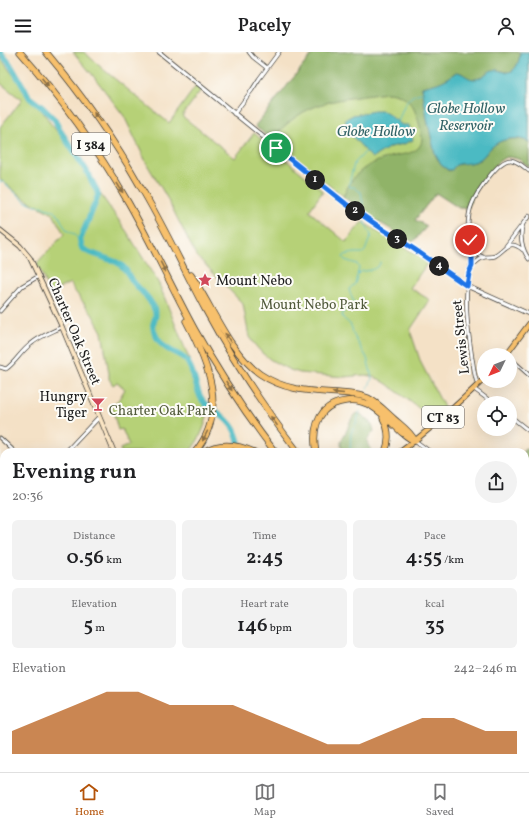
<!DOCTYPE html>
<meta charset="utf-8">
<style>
body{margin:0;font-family:Vollkorn,serif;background:#f2f2f2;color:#202124;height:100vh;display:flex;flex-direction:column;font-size:15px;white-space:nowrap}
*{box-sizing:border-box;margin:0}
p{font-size:13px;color:#757577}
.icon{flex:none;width:22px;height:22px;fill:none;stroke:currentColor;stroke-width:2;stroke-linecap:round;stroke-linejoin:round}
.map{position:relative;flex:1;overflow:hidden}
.side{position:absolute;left:0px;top:396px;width:529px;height:324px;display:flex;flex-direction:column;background:#fff;border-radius:12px 12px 0 0;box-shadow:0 4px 16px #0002}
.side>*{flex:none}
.needle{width:26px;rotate:227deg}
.fabs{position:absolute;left:477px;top:296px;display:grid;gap:8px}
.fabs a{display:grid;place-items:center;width:40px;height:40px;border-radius:50%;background:#fff;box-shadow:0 4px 16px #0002;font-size:20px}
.pin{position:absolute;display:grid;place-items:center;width:34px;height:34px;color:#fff;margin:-17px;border:2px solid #fff;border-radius:50%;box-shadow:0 1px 4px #0007}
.km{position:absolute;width:20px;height:20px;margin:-10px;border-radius:50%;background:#222;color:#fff;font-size:11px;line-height:20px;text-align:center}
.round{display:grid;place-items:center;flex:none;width:42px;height:42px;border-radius:21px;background:#f2f2f2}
.overview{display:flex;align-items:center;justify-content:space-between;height:68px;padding:0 12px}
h1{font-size:22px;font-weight:600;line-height:30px}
.metrics{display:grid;grid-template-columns:repeat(3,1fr);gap:6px;height:68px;padding:4px 12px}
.metrics div{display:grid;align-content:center;border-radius:6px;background:#f2f2f2;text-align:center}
.metrics b{font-size:20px;font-weight:600}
.metrics small{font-size:11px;font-weight:400}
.metrics p{font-size:11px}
.chart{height:112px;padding:8px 12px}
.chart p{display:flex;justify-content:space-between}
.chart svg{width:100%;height:72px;margin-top:4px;fill:#b45309;opacity:.7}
header{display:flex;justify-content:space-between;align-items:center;height:52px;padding:0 12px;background:#fff;font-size:18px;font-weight:600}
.dock{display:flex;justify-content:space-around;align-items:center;height:56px;border-top:1px solid #e0e0e0;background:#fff;font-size:11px;color:#757577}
.dock a{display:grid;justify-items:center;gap:2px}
.dock .current{color:#b45309}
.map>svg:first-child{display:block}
.green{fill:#b6d177;stroke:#69764a}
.forest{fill:#90b368;stroke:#566842}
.water{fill:#4cbac3;stroke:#346b70}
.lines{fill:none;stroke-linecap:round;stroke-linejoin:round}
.stream{stroke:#4cbac3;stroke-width:1}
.river{stroke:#4cbac3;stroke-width:6}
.minor-casing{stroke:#3c3a36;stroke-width:4.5}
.tertiary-casing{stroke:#3c3a36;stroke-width:5}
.secondary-casing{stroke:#3c3a36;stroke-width:5.5}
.primary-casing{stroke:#3c3a36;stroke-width:6}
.motorway-casing{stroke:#3c3a36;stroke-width:7}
.minor{stroke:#fff;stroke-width:3}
.tertiary{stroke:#fff;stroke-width:3.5}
.secondary{stroke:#fce6c4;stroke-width:4}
.primary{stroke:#f7c06c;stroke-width:4.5}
.motorway{stroke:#f7c06c;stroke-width:5.5}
.oneway{fill:#8a6e44}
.route-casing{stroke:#fff;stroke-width:8}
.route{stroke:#1a73e8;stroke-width:5}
.labels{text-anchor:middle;stroke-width:4;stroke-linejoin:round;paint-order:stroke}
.shield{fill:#fdfcf7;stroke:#605f5e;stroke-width:1}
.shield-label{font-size:13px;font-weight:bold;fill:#1c1c1c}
.poi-label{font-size:14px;fill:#1c1c1c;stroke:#fdfcf7;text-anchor:start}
.park-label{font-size:14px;fill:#525b3c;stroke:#fdfcf7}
.street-label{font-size:14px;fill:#1c1c1c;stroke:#fdfcf7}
.water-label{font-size:15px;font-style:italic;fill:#326367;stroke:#fdfcf7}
</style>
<header><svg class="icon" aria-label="menu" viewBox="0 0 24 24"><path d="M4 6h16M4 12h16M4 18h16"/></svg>Pacely<svg class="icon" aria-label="person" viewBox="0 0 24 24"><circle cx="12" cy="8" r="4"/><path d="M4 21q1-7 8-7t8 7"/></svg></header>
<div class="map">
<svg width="529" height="720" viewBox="0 0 529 720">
<rect width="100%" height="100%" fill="#fdfcf7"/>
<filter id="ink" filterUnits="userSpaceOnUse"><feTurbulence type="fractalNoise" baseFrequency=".025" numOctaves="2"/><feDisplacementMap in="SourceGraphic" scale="8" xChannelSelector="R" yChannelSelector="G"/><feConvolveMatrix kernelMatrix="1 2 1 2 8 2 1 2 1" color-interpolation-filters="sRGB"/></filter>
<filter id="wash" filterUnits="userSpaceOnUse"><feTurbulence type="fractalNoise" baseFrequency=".012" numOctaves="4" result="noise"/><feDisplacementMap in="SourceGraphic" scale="16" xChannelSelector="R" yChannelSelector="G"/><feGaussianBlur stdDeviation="0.9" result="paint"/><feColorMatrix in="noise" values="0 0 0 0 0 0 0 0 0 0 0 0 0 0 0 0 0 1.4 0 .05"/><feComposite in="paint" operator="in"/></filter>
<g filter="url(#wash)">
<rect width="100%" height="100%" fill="#f4e1c6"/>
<path class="green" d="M73 0H84L104 18 169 71 196 34 201 38 182 64 235 106 254 81 279 102 323 139 309 159 346 190 362 170 428 210 410 236 430 248 410 278 421 311 445 357H420L387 332 379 327 370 324 365 323 344 325 300 321 290 318 280 313 271 308 262 301 255 293 249 285 243 252 196 203 166 144 148 114 124 64 91 21Z
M314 0H529V115L520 108 515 106 507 105 499 109 477 135 471 147 468 156H459L436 141 415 168 427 174 413 190C355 157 307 116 255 74Z
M0 5 10 19 33 45 51 72 69 94 99 140 127 180 159 232 190 309 194 324 200 342 209 355C206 372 201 387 189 400H121L120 397 129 393 122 377 118 378 112 355 119 347 125 337 117 330 113 333 109 327V321L102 280 92 262 74 238 70 231 50 241 37 212 64 182 53 162 25 147 2 129 0 128V75L22 48 0 31Z"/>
<path class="forest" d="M314 0H520C520 8 516 22 505 20 504 20 503 19 502 19 499 18 492 18 489 20 486 21 484 24 482 25 474 30 467 26 461 21L453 22C446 31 432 33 422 35L427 67 435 102 441 113 449 119C454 117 454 113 459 112 465 110 471 112 478 109 484 106 486 100 491 96 500 86 517 84 529 90V115L520 108 515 106 507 105 499 109 477 135 471 147 468 156H459L436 141 415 168 427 174 413 190 377 169 343 145C354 117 372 109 399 103 406 102 414 101 419 95 424 89 421 82 420 75 415 55 409 42 386 41 339 48 304 47 272 88L255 74Z
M356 361 361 362 368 369 372 372 374 379C367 388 364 390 373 400H343C342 397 341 394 341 390 342 386 345 382 347 378 349 372 351 366 356 361Z
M525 397 529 398V458L525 463V400H522Z
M525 506 526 507 529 506V650L525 644Z"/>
<path class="water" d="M520 0H529V90C518 84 500 86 491 96 486 100 484 106 477 109 471 112 460 111 456 113 454 115 453 116 452 118H448L441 113 435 102 427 67 422 35C431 33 440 31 448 26 451 25 453 22 456 20 463 20 466 26 473 27 482 28 485 20 493 18 498 17 500 19 505 20 516 22 520 8 520 0Z
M374 59H383L389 63 402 73H409L413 88 404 92 390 95 372 106 345 76 346 67 353 63Z"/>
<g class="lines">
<path class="stream" d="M398 70C403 58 406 42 422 41
M0 130H3L26 150 31 151 34 154H42L45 156 53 158 59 164 64 174 68 179 74 182 80 190
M364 159 361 140 359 139 354 135H350L349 132 354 112 366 99
M365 168V171L371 183 365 199 363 201H354L345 203 343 205 344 207 345 208 357 212 359 216 355 232 349 237C350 246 357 248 351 258L347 255H346L342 263 343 266 350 272 352 276 353 282 367 306 370 317 372 327 368 336
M358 222 361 219C368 219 375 218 380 212V210
M350 400 351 381 357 369 360 359"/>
<path class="river" d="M0 0 10 12 30 46 43 56 55 68 59 77 86 118 97 139 98 143 96 149 80 188 82 196 86 199 116 210C126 214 128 224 135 232 142 240 152 248 155 259 157 264 154 268 153 273 153 279 157 286 160 290 166 299 177 300 185 307 194 316 195 335 201 346 205 352 211 357 217 360 234 372 237 380 241 400
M519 720 520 716"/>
</g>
</g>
<g filter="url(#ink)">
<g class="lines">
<defs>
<path id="minor" d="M249 0 253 5 267 16
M234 62 252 38 259 27 279 0
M529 164C527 167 524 170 523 172 519 183 522 198 529 207
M506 194 522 173
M472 197 477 202 483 205
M472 214C476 210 480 206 485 205 489 205 492 205 495 204 506 198 508 186 523 198
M0 259 22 234 39 224
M510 306 529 323
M0 315 6 317C16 310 21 299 31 292 40 284 52 280 62 275
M478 333C474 325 474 315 472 306 469 284 465 259 467 236 467 231 468 226 469 221 470 216 472 212 472 206 473 196 468 187 468 176 468 169 469 159 472 152 476 142 498 107 511 108 518 109 524 115 529 119
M474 337 493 351
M510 364 529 379
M0 386 15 400
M0 450 4 453
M0 504 4 507
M0 572 4 575
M0 632 4 629
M0 653 4 657
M0 701 4 696
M208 716 210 720
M119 720 120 716"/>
<path id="tertiary" d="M159 0 346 152 384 178 414 197 467 234 529 262
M415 389 430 400
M66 400 99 365
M0 473 4 469
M525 474 529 477"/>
<path id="secondary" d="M0 178 20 194 30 206 62 275 114 400
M433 716 434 720"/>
<path id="primary" d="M506 303 529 272
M400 400C430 378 457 353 484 327
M44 720 47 716"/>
<path id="motorway" d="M20 0C61 46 97 96 128 150 152 192 172 236 195 278 219 321 245 361 275 400
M46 0C81 42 113 86 140 134 164 174 183 216 205 257 232 307 263 355 298 400
M191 223C212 254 229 300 260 322 285 339 310 339 339 341 349 342 359 342 368 346 378 351 386 360 394 367 402 374 411 380 415 389
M186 269C208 311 229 359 195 400
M383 366C389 377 390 388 385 400
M203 400C219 390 237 392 254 400
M316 400C313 385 314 371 324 359 330 353 338 350 346 349 369 345 385 365 400 379 405 383 409 387 415 389
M525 660 529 665
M525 690 529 694"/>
</defs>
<use href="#minor" class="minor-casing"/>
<use href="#tertiary" class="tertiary-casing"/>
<use href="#secondary" class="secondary-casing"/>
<use href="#primary" class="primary-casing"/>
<use href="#motorway" class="motorway-casing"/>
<use href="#minor" class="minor"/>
<use href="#tertiary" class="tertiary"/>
<use href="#secondary" class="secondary"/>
<use href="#primary" class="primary"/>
<use href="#motorway" class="motorway"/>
</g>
<defs><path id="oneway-solid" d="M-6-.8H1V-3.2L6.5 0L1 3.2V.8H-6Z"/></defs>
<g class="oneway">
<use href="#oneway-solid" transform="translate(45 30) rotate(51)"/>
<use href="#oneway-solid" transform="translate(97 65) rotate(-125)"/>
<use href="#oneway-solid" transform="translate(120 136) rotate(59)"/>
<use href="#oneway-solid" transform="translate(163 215) rotate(63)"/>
<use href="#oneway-solid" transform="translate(228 286) rotate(-122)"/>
<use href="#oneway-solid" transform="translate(229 334) rotate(57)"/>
<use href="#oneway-solid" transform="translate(338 341) rotate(-175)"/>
<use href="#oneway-solid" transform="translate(274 369) rotate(-126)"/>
<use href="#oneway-solid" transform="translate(205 384) rotate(117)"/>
</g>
</g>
<g class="lines" filter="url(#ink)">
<defs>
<path id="route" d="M276 96 346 152 384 178 414 197 467 234 469 221 472 214V198L470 188"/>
</defs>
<use href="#route" class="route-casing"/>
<use href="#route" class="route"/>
</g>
<defs>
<symbol id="sight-bare" viewBox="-9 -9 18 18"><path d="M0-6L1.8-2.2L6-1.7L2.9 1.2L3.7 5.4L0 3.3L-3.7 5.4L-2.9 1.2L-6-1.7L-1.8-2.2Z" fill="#d1495b" stroke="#fdfcf7" stroke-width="2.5" paint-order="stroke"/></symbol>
<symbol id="bar-bare" viewBox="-9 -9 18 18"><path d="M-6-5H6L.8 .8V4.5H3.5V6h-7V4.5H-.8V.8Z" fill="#d1495b" stroke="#fdfcf7" stroke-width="2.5" paint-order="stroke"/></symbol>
</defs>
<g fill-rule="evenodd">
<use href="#sight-bare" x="195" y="218" width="20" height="20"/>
<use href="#bar-bare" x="88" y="342" width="20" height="20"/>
</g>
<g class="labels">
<g class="shield">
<rect x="72" y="81" width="38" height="22" rx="3"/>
<rect x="422" y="354" width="42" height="22" rx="3"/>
</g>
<g class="shield-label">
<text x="91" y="97">I 384</text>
<text x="443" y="370">CT 83</text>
</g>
<g class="poi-label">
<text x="216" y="233">Mount Nebo</text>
<text x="87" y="349" text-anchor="end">Hungry<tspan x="87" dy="16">Tiger</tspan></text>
</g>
<g class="park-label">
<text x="314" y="257">Mount Nebo Park</text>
<text x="162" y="363">Charter Oak Park</text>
</g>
<g class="street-label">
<text transform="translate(75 279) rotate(67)" y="5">Charter Oak Street</text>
<text transform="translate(460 285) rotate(-96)" y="5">Lewis Street</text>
</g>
<g class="water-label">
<text x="466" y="61">Globe Hollow<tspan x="466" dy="17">Reservoir</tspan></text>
<text x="376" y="84">Globe Hollow</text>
</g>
</g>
</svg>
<div class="fabs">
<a><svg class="needle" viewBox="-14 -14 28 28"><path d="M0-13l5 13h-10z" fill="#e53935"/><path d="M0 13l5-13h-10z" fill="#757577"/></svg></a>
<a><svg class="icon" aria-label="locate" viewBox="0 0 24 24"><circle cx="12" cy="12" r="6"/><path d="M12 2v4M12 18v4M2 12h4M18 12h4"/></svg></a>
</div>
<div class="pin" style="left:276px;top:96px;background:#1e9e55"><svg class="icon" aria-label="arrive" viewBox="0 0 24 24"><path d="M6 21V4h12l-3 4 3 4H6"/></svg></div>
<div class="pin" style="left:470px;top:188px;background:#d93025"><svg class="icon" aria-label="check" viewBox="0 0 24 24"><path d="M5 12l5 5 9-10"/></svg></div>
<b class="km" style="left:315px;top:128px">1</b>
<b class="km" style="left:355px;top:159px">2</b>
<b class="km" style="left:397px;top:187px">3</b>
<b class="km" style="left:439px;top:214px">4</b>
<section class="side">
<div class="overview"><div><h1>Evening run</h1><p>20:36</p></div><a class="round"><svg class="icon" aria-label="share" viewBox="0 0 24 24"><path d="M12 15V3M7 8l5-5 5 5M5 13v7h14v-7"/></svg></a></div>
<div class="metrics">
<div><p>Distance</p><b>0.56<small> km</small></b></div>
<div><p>Time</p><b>2:45</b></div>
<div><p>Pace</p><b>4:55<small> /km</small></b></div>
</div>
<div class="metrics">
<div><p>Elevation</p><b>5<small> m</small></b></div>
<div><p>Heart rate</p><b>146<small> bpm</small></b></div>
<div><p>kcal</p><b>35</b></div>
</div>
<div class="chart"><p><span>Elevation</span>242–246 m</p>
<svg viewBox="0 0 160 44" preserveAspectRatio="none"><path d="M0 44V30L10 22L20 14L30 6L40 6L50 14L60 14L70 14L80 22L90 30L100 38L110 38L120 30L130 22L140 22L150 30L160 30V44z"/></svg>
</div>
</section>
</div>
<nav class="dock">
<a class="current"><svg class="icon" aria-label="home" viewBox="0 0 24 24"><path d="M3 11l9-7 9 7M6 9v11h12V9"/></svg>Home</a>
<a><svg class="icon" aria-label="map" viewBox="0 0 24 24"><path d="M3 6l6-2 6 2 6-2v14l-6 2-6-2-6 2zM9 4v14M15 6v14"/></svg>Map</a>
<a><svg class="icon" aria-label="saved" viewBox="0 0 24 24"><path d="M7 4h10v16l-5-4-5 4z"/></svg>Saved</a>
</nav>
